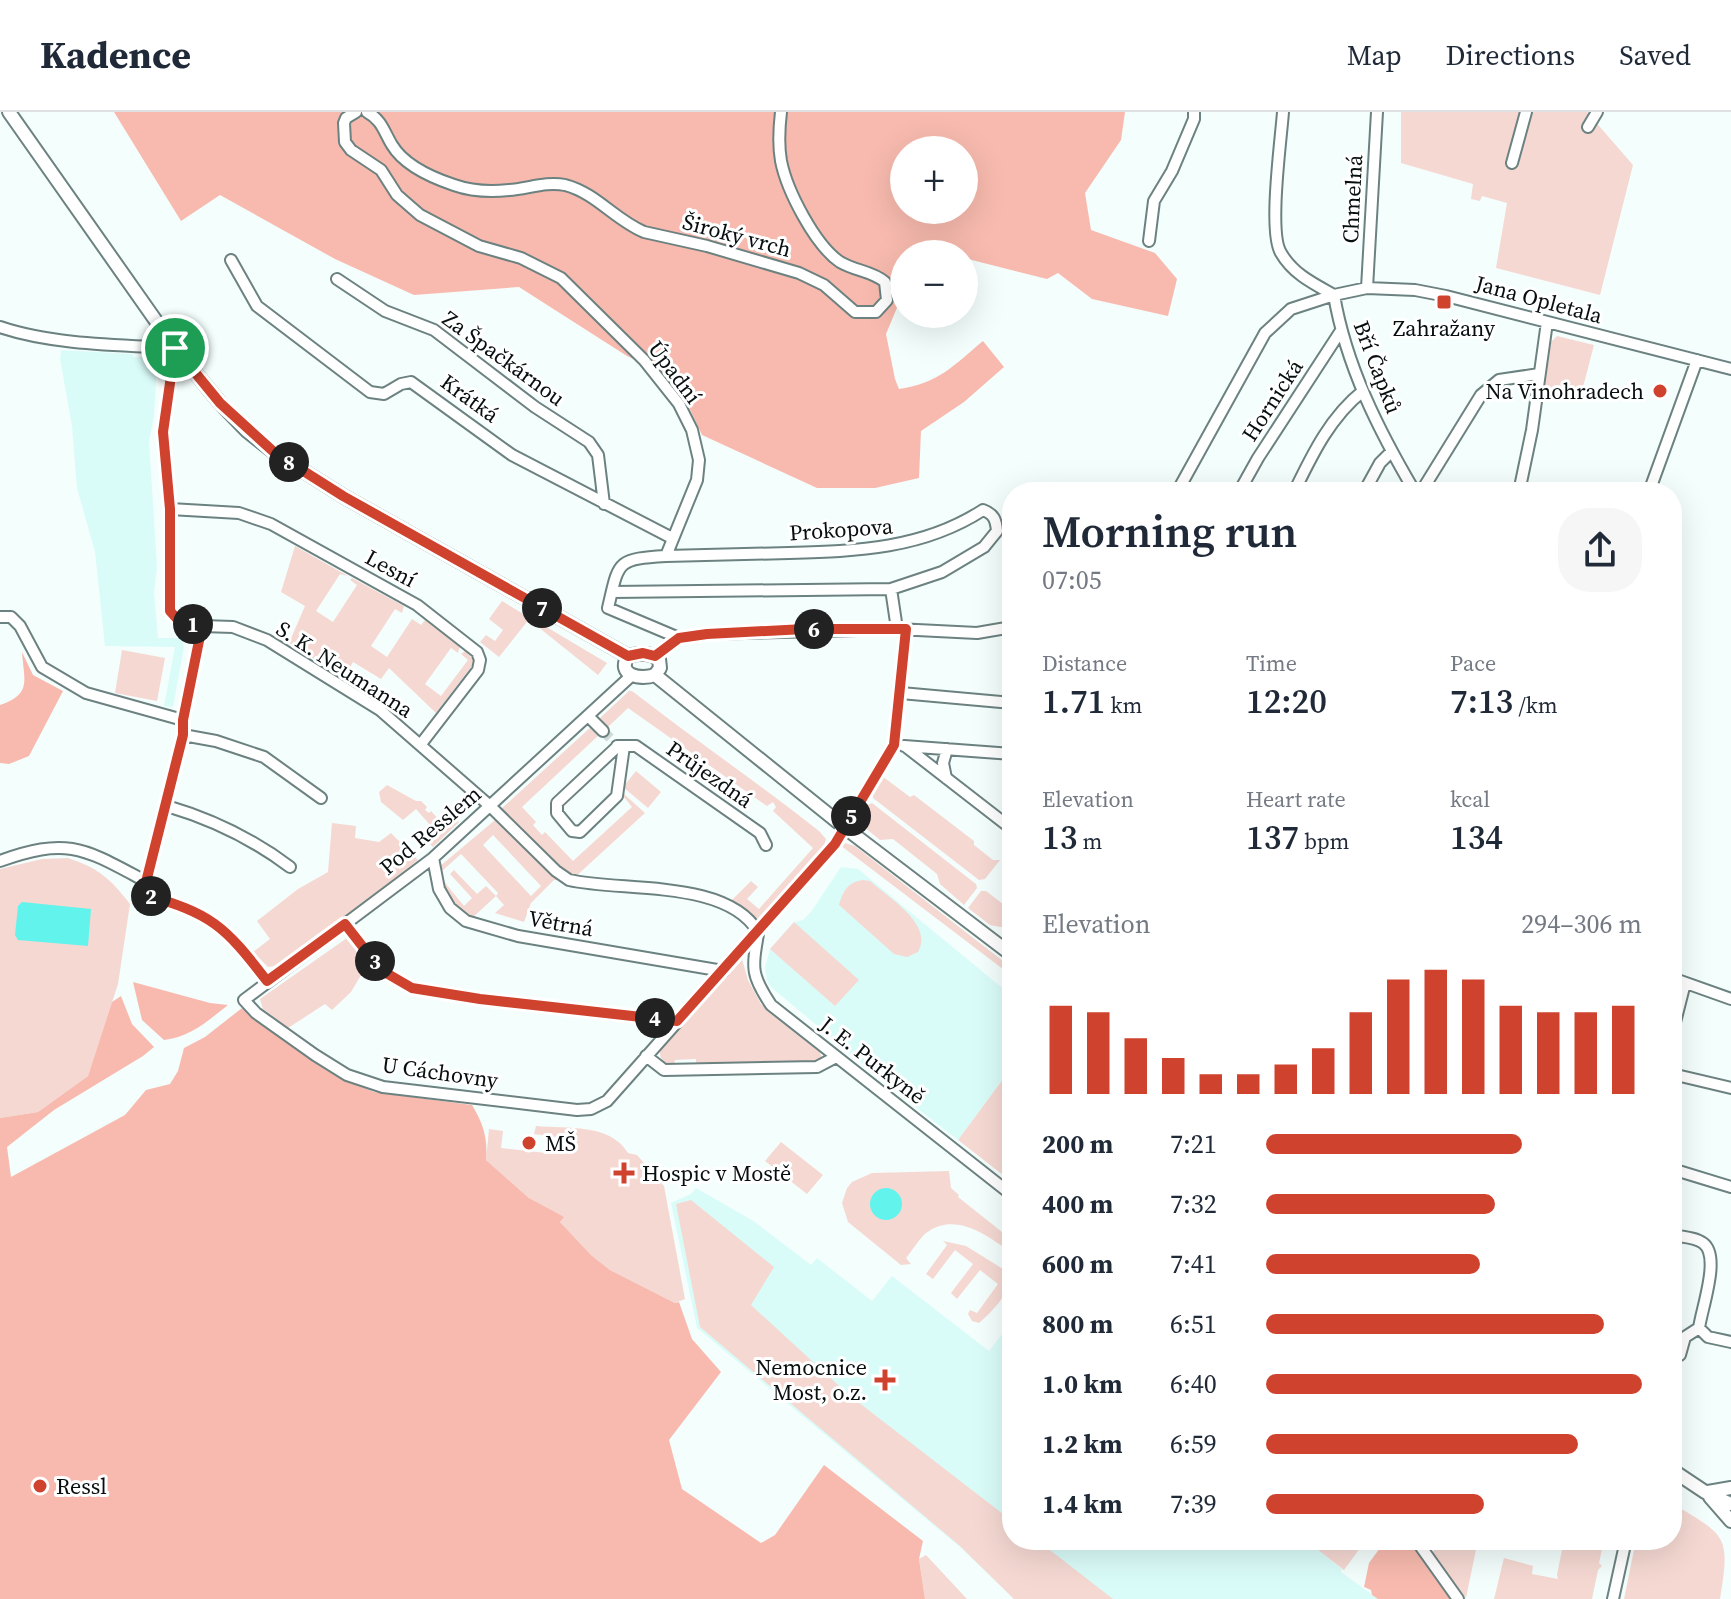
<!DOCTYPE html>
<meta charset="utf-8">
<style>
body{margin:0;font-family:"Source Serif 4",serif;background:#f6f6f7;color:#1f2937;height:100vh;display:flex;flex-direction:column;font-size:30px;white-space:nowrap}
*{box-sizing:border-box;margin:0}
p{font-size:26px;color:#747a83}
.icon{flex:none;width:44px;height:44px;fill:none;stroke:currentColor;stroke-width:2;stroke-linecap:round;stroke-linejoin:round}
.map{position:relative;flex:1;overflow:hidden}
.sheet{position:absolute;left:1002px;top:370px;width:680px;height:1068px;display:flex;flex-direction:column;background:#fff;border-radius:32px;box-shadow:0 8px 32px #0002}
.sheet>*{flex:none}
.controls{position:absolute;left:890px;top:24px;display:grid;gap:16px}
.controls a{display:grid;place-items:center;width:88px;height:88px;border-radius:50%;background:#fff;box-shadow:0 8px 32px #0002;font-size:40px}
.pin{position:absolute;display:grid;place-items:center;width:68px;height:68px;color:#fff;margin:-34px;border:4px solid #fff;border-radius:50%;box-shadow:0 2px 8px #0007}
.km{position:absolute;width:40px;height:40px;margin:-20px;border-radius:50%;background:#222;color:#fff;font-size:22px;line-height:40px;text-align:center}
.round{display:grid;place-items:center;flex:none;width:84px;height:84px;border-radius:32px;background:#f6f6f7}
.headline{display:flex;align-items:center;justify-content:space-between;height:136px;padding:0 40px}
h1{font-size:44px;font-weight:600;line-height:60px}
.stats{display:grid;grid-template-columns:repeat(3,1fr);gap:12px;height:136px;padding:8px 40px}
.stats div{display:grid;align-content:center}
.stats b{font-size:34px;font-weight:600}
.stats small{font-size:22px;font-weight:400}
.stats p{font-size:22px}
.chart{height:224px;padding:16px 40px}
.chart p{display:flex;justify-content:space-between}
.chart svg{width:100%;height:144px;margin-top:8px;stroke:#cf432e;stroke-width:6}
ul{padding:0 40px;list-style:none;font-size:26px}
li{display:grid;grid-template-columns:128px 96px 1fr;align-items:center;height:60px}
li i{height:20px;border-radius:10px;background:#cf432e}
header{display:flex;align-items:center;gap:48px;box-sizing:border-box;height:112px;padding:0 40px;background:#fff;border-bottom:2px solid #e0e1e3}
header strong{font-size:38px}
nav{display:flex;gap:44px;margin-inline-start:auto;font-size:28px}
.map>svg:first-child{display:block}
.built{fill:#dafcf9}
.green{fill:#f5d8d2;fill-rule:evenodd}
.forest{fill:#f8baae;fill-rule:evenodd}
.water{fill:#62f3ec}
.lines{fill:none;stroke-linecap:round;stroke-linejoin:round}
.minor-tunnel{stroke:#d0dad9;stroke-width:10;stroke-dasharray:10 5;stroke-linecap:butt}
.minor-casing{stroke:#6c8280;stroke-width:14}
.tertiary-casing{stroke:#6c8280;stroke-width:16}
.minor{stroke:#fff;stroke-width:10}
.tertiary{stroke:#fff;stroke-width:12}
.route-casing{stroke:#fff;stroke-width:16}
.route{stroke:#cf432e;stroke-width:10}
.poi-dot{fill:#cf432e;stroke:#fff;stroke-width:3}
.labels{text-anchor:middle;stroke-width:6;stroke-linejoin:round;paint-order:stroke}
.street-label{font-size:22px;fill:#070e0e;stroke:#fff}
.poi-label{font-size:22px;fill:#070e0e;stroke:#fff;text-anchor:start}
</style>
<header>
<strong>Kadence</strong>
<nav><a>Map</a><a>Directions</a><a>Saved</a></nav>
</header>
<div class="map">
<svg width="1731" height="1487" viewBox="0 0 1731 1487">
<rect width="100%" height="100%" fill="#f4fefd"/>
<path class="built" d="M61 238 133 242V245H149L157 253 154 304 149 329 157 455 154 481 158 526H181L184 535 173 595 164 594 175 535 105 534 95 440 77 376 72 314 60 247Z
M841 755 858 757 1012 884V955L958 1028 900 983 771 875 767 868 765 856 770 837 794 810 803 808 811 800Z
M696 1076 755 1110 811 1153 817 1146 872 1189 892 1164 989 1239 1012 1209V1428H1305L1342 1457 1341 1460 1378 1487H1014L960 1435 697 1216 671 1091 691 1082Z"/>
<path class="green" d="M1401 0H1587L1633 53 1600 183 1496 156 1507 91 1482 84 1480 89 1471 87 1473 72 1401 51Z
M1557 224 1594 233 1583 275 1570 282 1545 274 1551 230Z
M295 434 348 464 340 462 316 499 333 510 357 473 350 468 352 466 404 494 402 501 395 497 371 534 387 545 412 507 421 513 425 508 460 534 458 541 451 536 425 572 441 584 468 548 461 542 465 539 474 548 472 554 436 601 389 556 381 567 353 550 347 561 374 578 371 583 289 531 305 494 281 480Z
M502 489 530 506 499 545 480 530 486 523 495 529 503 518 489 507Z
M533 507 607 551 598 563 532 510Z
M122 538 165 546 157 589 115 581Z
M629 579H632C694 627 758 671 819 719L826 727 824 734 760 809 729 791 751 769 758 775 747 787 759 797 813 736 773 699 776 695 773 690 767 694 628 596 608 615 600 606Z
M592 614 600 622 522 695 536 710 533 713 542 723 545 720 573 749 632 695 623 684 624 682 645 701 574 766 551 749 500 698Z
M636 659 661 680 648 696 623 675Z
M882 664 910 685 914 683 974 729V733L993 748H1000L985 767 979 768 873 686 872 681Z
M387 673 416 689H421L427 695 425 698 429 701 431 699 442 711 451 703 459 710 433 735 428 730 437 721 416 697 403 708 381 690 379 680Z
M872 691 976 772 977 776 964 793 940 772 937 762 893 727 880 728 864 715 867 712 861 705 865 694Z
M495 708 558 768H554L531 791 524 810 495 801 504 793 496 784 471 807C449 792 443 781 439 755ZM493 723 541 774 531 784 483 733ZM461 742 498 781 496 784 486 774 477 782 454 758 450 762 472 786 464 794 442 767V759Z
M332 711 356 714 355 726 379 730 391 721 418 748 364 791 275 854 268 855 253 840 270 827 257 809 298 777 328 760Z
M845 731 855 734 1012 856V864L840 733Z
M68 746C98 756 110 766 130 792L118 872 88 964 38 1000 0 1006V757L42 747Z
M863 768 870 769C889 786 934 812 918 840L907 845 894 842 839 793C843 779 848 770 863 768Z
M981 779H986L1012 799V820L1006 816 990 813 968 796Z
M794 810 859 868 835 894 770 837Z
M347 826 367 853 351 880 332 898 325 892 288 916 263 897 260 887Z
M742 847 748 868 761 892 820 940 822 947 817 951 701 955 696 952V947L675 948 674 952 669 954C660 948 659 944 661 934L739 848Z
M1012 955V1070L958 1028Z
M536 1014C567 1017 610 1011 628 1041L637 1043 664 1074 685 1187 675 1191 610 1158 591 1143 560 1110 563 1106 529 1086 486 1048 489 1017 503 1019 501 1036 555 1042 557 1025 534 1022Z
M781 1030 823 1063 807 1082 765 1049Z
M949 1059 951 1076 959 1083 958 1085 1012 1128V1141C987 1123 955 1099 926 1121 919 1127 912 1139 906 1146L911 1152 901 1153 848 1110 842 1091 847 1076 852 1070 872 1061Z
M691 1088 774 1155 751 1193 849 1283 1012 1409V1428H1037L1113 1487H1014L960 1434 700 1215 676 1092Z
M943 1129 966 1134 1011 1162C1012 1179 992 1200 979 1211L972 1209 968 1202 970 1198 977 1201 998 1172 980 1158 957 1187 951 1181 973 1152 955 1138 933 1167 926 1162 947 1133Z
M1672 1391C1725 1424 1731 1421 1720 1487H1624L1636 1428H1672Z
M1305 1428H1366L1344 1458Z
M1429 1428H1478L1466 1486 1432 1441 1435 1437Z
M1564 1428H1604L1599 1451 1602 1454 1598 1458 1592 1487H1494L1504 1446 1533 1454 1532 1462 1558 1467 1557 1463Z
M926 1443 967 1487H925L919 1447Z"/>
<path class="forest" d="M114 0H1125L1121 28 1085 81 1091 118 1155 141 1177 167 1168 204 1092 187 1058 161 1047 167 964 146V142H904L901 186 886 222 895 267 899 277C939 271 953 254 983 229L1004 255 964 290 921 319 919 366 875 376H817L702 323 687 291 666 262 627 244 519 175 414 183 335 147 220 83 181 109ZM904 38H964V98H904Z
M22 540 33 563 63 579 29 644 9 652 0 651V593C32 582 24 569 22 540Z
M133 870 210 891 228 893C208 909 190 925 164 928L142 908Z
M121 884 132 912 154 935 143 944 54 998 7 1035 11 1065 125 1003 146 978 170 972 178 959 184 936 205 925 242 896 341 966 374 980 472 993C483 1011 488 1026 486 1048L529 1086 564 1105 560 1110 591 1143 610 1158 675 1191 679 1190 692 1227 721 1260 669 1328 682 1377 761 1431 775 1423 824 1353 923 1429 919 1447 925 1487H0V1006L38 1000 88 964 112 890Z
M1410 1428 1452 1487H1378L1372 1483 1371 1478 1364 1475 1369 1451 1385 1429Z"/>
<path class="water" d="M22 790 91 797 88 834 18 828 15 823 18 794Z
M870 1092a16 16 0 1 1 32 0a16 16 0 1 1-32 0Z"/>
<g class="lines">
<path class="minor-tunnel" d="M603 619 613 629"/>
<defs>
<path id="minor" d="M356 0 346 6 344 11 345 30 351 38 381 58 397 83 420 103 479 134 521 146 561 166 644 248 679 292 692 318 699 348 697 368 666 444
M367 0C382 8 384 20 392 33 404 53 433 66 454 73 471 79 491 80 509 78 527 77 546 69 565 73 596 81 615 108 644 120L707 134 799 161 824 173 855 200H876L887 188 885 170C872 159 855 159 840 150 815 133 787 79 781 49 778 32 779 17 781 0
M1283 0C1281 28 1268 121 1281 141 1293 162 1314 172 1334 183
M1588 15 1597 0
M1512 51 1526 0
M1149 129 1154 89 1172 59 1194 7V0
M231 148 257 194 370 280 384 282 401 272 411 270 512 343 672 426
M337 167 385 199 434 218 535 295 589 330 598 343 604 392
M1367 176 1377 0
M1334 183C1346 254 1379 319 1415 380
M0 215C53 233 120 233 175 236L163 320 170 397V499L179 509 202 514 183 608V623L143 782C212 802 224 813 267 869
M1177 380 1265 221 1291 197 1334 183 1367 176 1415 178 1446 184 1731 257
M1239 380 1258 346 1340 220
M1294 380C1312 343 1330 305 1363 279
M1364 380 1380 351 1391 340
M1421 380 1481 283 1499 268 1539 262
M1519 380 1532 318 1547 210
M1649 380 1697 248
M170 397 239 401 271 412 417 493 477 540 480 548 478 558 421 632
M891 477 897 517
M612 480 891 477 942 460 984 435 997 419C996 408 994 402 983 398 923 437 857 439 789 441 748 442 707 443 666 444 616 447 619 449 608 496L679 526
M0 505H11L20 514 42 555 86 581 183 608
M202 514 233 515 267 528 380 598 490 694 556 759 569 768C623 780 727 767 758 820
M655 544 679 526 707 522 897 517 977 521 1012 515
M631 564 433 746 244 888 256 901 315 943 347 963 383 975 577 998 591 997 607 989 835 732 894 633 906 517
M901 581 1012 591
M588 604 603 619
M183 623 216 629 264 645 321 686
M617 634H636L760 721 766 733
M618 634 557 691V701L572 719 580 720 617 684 624 634
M904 634 1012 642
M905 634 1012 717
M946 666 943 651 947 637
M167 694C211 707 253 727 290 755
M433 746 439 777 450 796 466 809 518 824 723 859
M0 749C69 724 85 737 147 770
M345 812 381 858 412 876 480 887 677 909
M758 822C752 857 751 863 771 893L1012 1083
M1672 866 1731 887
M1672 922 1685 871
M646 944 664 958 817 955 836 945
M1672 962 1731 976
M1672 1057 1731 1075
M1672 1123C1682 1125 1695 1125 1703 1131 1721 1144 1702 1195 1699 1216L1685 1225 1680 1243
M1699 1216 1708 1225 1731 1230
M1416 1428 1458 1487
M1613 1487 1626 1428"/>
<path id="tertiary" d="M9 0 175 236 220 291 247 319 275 341 343 384 628 544
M628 544C639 541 649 540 659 547L660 556 655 563
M628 544C616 564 641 568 655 563
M655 563 844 715 1012 843
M1672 1358 1705 1380 1731 1392
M1708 1380 1731 1376
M1710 1385 1731 1409"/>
</defs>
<use href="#minor" class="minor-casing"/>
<use href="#tertiary" class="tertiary-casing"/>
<use href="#minor" class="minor"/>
<use href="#tertiary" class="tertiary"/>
</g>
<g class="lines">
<defs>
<path id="route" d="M175 236 220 291 275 341 343 384 628 544 643 541 655 544 679 526 707 522 805 517H906L894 633 835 732 677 909 480 887 412 876 381 858 345 812 267 869C224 813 212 802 143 782L183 623V608L202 514 179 509 170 499V397L163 320Z"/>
</defs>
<use href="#route" class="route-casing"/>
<use href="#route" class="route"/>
</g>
<g class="poi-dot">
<rect x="1436" y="182" width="16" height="16" rx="4"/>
<circle cx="1660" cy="279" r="8"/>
<circle cx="529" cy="1031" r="8"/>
<path d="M620 1049h8v8h8v8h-8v8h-8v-8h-8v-8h8z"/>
<path d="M881 1256h8v8h8v8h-8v8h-8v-8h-8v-8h8z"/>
<circle cx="40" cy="1374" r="8"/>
</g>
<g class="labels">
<g class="street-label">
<text transform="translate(1352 87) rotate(-87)" y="8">Chmelná</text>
<text transform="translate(737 123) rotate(15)" y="8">Široký vrch</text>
<text transform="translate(1539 187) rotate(15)" y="8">Jana Opletala</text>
<text transform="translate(504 246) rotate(36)" y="8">Za Špačkárnou</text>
<text transform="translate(1378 255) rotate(69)" y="8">Bří Čapků</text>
<text transform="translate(675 260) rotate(53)" y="8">Úpadní</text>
<text transform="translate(470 286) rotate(36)" y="8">Krátká</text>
<text transform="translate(1272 288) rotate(-57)" y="8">Hornická</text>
<text transform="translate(841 417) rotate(-4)" y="8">Prokopova</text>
<text transform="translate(391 456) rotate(29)" y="8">Lesní</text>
<text transform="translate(345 557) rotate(33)" y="8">S. K. Neumanna</text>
<text transform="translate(710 662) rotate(35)" y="8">Průjezdná</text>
<text transform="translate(430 718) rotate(-40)" y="8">Pod Resslem</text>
<text transform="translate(561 811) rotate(10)" y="8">Větrná</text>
<text transform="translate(873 948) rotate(38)" y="8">J. E. Purkyně</text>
<text transform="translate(440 960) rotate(8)" y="8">U Cáchovny</text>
</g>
<g class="poi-label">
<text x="1444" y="224" text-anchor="middle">Zahražany</text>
<text x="1644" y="287" text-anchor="end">Na Vinohradech</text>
<text x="545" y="1039">MŠ</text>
<text x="642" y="1069">Hospic v Mostě</text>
<text x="867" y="1263" text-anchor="end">Nemocnice<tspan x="867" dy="25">Most, o.z.</tspan></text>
<text x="56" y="1382">Ressl</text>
</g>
</g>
</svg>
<div class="controls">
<a>+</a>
<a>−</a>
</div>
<div class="pin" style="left:175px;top:236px;background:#1e9e55"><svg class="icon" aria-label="arrive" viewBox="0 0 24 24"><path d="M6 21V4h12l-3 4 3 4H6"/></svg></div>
<b class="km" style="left:193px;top:512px">1</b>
<b class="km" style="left:151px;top:784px">2</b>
<b class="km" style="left:375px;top:849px">3</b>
<b class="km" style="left:655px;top:906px">4</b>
<b class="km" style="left:851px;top:704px">5</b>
<b class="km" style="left:814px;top:517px">6</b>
<b class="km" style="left:542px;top:496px">7</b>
<b class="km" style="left:289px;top:350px">8</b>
<section class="sheet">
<div class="headline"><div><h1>Morning run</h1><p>07:05</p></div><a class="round"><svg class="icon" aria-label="share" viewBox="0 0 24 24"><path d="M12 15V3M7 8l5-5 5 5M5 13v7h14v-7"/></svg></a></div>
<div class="stats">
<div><p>Distance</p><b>1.71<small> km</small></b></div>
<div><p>Time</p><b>12:20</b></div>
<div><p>Pace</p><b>7:13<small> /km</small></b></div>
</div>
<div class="stats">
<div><p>Elevation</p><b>13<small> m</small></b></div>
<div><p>Heart rate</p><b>137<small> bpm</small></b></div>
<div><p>kcal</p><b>134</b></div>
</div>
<div class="chart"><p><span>Elevation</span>294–306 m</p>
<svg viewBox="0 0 160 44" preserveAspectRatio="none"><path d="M5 44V17M15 44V19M25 44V27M35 44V33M45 44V38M55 44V38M65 44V35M75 44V30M85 44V19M95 44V9M105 44V6M115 44V9M125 44V17M135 44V19M145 44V19M155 44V17"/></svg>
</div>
<ul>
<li><b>200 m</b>7:21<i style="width:68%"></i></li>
<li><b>400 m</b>7:32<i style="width:61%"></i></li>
<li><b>600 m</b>7:41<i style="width:57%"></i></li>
<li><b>800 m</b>6:51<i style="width:90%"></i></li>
<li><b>1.0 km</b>6:40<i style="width:100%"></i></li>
<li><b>1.2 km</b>6:59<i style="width:83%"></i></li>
<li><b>1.4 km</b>7:39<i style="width:58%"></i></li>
</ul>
</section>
</div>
